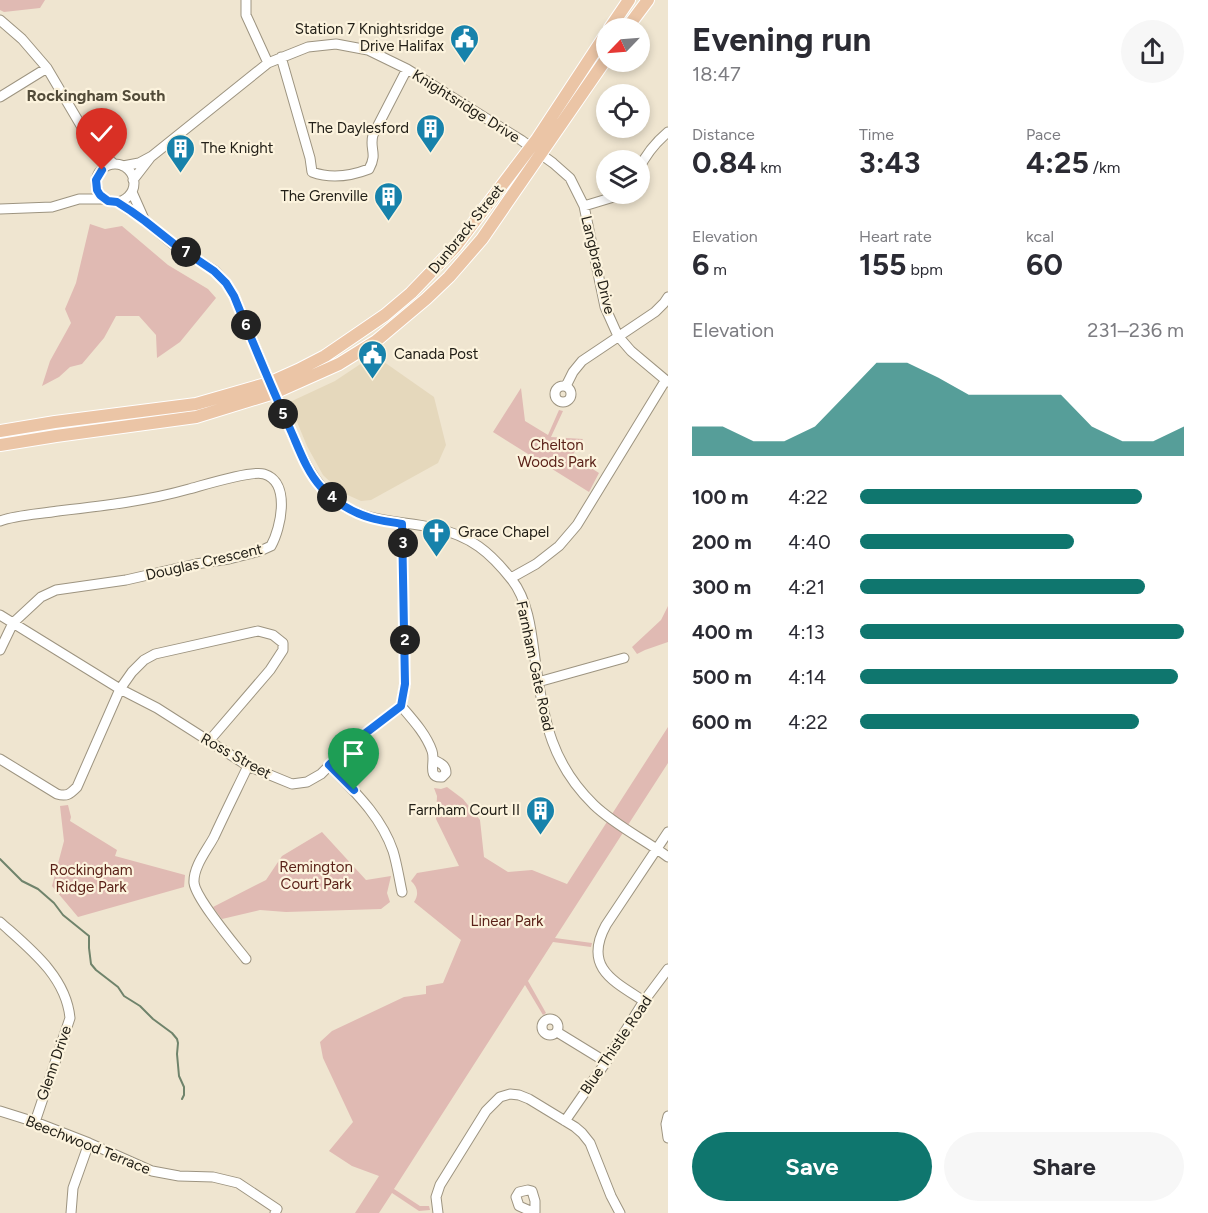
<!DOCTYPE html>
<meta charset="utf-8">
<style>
body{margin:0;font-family:Figtree,sans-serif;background:#f7f7f7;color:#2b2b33;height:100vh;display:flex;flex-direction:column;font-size:22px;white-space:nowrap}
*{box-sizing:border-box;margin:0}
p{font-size:20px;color:#7c7c81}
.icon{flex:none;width:33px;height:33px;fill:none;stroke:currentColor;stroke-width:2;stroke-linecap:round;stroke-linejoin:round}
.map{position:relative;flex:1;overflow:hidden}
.panel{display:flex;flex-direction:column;background:#fff;width:540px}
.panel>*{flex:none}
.needle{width:39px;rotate:245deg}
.controls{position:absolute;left:596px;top:18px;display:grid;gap:12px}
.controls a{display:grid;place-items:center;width:54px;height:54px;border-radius:50%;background:#fff;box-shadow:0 3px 9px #0003;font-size:30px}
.pin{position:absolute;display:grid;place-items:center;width:51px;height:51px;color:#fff;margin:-62px -26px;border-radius:50% 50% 50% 0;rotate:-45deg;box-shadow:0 0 6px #0007}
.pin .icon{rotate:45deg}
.km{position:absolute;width:30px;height:30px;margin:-15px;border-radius:50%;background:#222;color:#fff;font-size:16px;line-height:30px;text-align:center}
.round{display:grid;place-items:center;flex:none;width:63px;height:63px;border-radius:32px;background:#f7f7f7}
.summary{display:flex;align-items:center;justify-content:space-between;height:102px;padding:0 24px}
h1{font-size:33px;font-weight:700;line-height:45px}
.metrics{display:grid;grid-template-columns:repeat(3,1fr);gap:9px;height:102px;padding:6px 24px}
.metrics div{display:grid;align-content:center}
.metrics b{font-size:30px;font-weight:700}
.metrics small{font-size:16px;font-weight:400}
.metrics p{font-size:16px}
.chart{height:168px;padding:12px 24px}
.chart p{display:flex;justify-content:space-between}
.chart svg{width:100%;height:108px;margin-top:6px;fill:#0f766e;opacity:.7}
.cta{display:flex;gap:12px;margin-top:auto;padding:12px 24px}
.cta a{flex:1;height:69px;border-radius:36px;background:#0f766e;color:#fff;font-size:24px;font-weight:700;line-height:69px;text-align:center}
.cta a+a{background:#f7f7f7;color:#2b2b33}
ul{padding:0 24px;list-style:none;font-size:20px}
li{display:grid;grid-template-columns:96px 72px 1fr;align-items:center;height:45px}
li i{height:15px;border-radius:8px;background:#0f766e}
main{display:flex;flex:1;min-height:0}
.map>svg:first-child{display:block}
.built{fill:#e5d8bc}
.green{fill:#e0bab3}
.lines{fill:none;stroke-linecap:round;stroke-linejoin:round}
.stream{stroke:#6f836b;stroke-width:2}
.minor-casing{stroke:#9d9480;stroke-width:11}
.major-casing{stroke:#fff;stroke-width:14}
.minor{stroke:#fff;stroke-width:9}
.major{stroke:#ebc5a6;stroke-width:12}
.route-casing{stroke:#fff;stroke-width:12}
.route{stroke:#1a73e8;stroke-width:8}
.labels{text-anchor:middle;stroke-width:4.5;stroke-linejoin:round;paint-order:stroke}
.poi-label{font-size:15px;fill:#232018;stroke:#fcf3dd;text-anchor:end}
.street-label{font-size:15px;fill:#232018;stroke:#fcf3dd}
.park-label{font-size:15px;fill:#5b2219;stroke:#fcf3dd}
.neighbourhood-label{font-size:16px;font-weight:bold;fill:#524b39;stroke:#fcf3dd}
</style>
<main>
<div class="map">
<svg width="668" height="1213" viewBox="0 0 668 1213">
<rect width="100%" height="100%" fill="#efe5d0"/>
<path class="built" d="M374 355 434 397 446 445 438 463 371 500 361 501 341 492 323 475 307 446 290 405 292 401 335 381Z"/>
<path class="green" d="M0 0H45L40 8 4 12 0 10Z
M90 224 105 229 122 226 168 265 208 289 216 298 180 342 157 358 156 335 139 316H116L104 338 82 364 70 367 59 377 42 386 50 361 71 323 65 309 76 283Z
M521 388 525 421 548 435 559 410 563 411 551 437 583 439 572 456 599 473 589 492 493 432Z
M668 606V642L645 650 637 654 632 647 661 620Z
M668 727V763L555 938 592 943 591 947 553 942 528 981 546 1013 543 1015 525 985 394 1189 420 1206H429L430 1210 419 1211 392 1193 379 1213H355L379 1176 352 1166 329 1151 353 1122 323 1058 320 1042 332 1031 404 997 426 994V986L443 983 461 940 414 902C419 895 418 887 411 881L417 873 459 866 436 819 437 796 434 788 441 789 447 787 463 799 480 820 484 857 508 872 532 870 567 884Z
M68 805 71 817 70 821 117 850 115 856 185 875 184 887 78 917 52 886 64 841 60 806Z
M322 832 366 880 391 876 387 893 390 902 381 909 286 912 260 910 222 919 213 907 266 880 282 856Z"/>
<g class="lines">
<path class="stream" d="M0 859 22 881 38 889 54 903 63 915 89 936V948L91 964 96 970 118 987 124 996 140 1006 153 1019 172 1033 177 1039 178 1043 177 1054 179 1076 184 1087V1095L182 1099"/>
<defs>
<path id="minor" d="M246 0V15L268 63
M0 20 22 39 47 68 93 146 114 164
M281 57 310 158 312 172C331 179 351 176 369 169 378 153 369 149 373 135L407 69
M0 97 47 68
M96 183a19 19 0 1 1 38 0a19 19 0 1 1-38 0Z
M123 166 139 163 152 156 268 63 308 47 336 44 368 50 407 69 521 140 553 163 570 178 584 206 605 307 618 336 631 351 668 382
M639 169C646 154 655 143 668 132
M133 180 150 158
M132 192 144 219
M117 202 145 221 174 245 215 271 226 283 234 296C251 337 267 377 285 417 298 447 309 480 336 501 367 524 401 520 435 528 471 536 490 552 512 580 530 603 532 639 536 666 544 722 552 764 594 805 616 826 644 839 668 857
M584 206 617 196 620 194
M0 209 52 207 79 199H104
M555 394a8 8 0 1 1 16 0a8 8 0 1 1-16 0Z
M566 386 573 372 582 361 655 312 664 303 668 297
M0 521C16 515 41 514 58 511 102 506 147 501 189 489 204 485 252 470 264 474 291 482 281 528 271 546L260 551 229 559 196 564 126 580 56 590 41 597 13 623 0 650
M511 578 536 564 559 546 577 525 665 381
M0 615 120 689 157 708 248 766 292 784 307 782 321 774 350 745 401 706 405 684 402 524
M538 682 624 658
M401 706C413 720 426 734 432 751 436 762 426 778 442 777L446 773C446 765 440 763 434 760
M0 759 57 794C67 797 70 794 77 787L120 689 132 672 144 660 155 654 258 631 273 635 283 643V650L270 670 209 741
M329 765C354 791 381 816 393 851 397 864 399 878 402 892
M0 922C29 948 66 976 70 1018L35 1122
M246 959C235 945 196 899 194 883 193 867 207 850 214 837 225 813 237 789 248 766
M644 1001C613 981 583 967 606 925L668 832
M542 1027a8 8 0 1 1 16 0a8 8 0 1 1-16 0Z
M557 1032 606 1062
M0 1111 35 1122 89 1143 152 1171 179 1176 213 1177 238 1183 277 1209 275 1213
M668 1116 666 1124 668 1138
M565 1121 606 1062 644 1001 668 969
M535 1212V1201L532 1191 528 1190 519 1192 516 1197 519 1206 535 1213
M71 1213 73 1188 89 1143
M438 1213 436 1197 440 1185 486 1111 500 1097 510 1094 519 1095 529 1099 575 1127 582 1133 590 1143 611 1196 620 1213"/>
<path id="major" d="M610 28 629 0
M627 28 648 0
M0 431 55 422 196 404 269 383 298 370 325 356 385 315 411 293 456 246 537 139 606 34
M0 445 56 436 196 417 274 393 339 364 376 341 426 299 449 277 482 239 606 59"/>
</defs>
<use href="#minor" class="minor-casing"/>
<use href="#major" class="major-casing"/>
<use href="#minor" class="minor"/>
<use href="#major" class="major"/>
</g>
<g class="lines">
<defs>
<path id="route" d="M102 170 96 180 97 190 100 195 108 201 117 202 131 211 145 221 174 244 214 271 226 283 234 296C252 341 271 386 291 431 299 449 307 472 321 487 333 501 353 513 371 518 381 521 392 522 402 524L405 684 401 706 350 745 329 765 354 790"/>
</defs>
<use href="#route" class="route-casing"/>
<use href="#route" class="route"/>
</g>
<defs>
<symbol id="civic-pin" viewBox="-11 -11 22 30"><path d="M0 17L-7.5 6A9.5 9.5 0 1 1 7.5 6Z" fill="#1782ab" stroke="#fcf3dd"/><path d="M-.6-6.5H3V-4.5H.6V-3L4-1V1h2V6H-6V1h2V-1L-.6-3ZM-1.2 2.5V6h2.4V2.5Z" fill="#fff"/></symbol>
<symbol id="building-pin" viewBox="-11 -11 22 30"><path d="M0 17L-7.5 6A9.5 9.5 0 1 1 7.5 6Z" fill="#1782ab" stroke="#fcf3dd"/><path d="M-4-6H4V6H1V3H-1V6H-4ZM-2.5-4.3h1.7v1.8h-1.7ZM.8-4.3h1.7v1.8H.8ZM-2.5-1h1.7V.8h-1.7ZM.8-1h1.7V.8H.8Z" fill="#fff"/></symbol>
<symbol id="church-pin" viewBox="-11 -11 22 30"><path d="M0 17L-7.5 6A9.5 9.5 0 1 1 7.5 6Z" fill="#1782ab" stroke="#fcf3dd"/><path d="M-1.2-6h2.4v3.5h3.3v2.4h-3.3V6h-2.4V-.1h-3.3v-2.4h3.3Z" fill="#fff"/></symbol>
</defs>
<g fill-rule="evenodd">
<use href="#civic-pin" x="448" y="22" width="33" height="45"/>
<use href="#building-pin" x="414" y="112" width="33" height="45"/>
<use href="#building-pin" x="164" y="132" width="33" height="45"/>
<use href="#building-pin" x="372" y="180" width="33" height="45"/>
<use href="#civic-pin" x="356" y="338" width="33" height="45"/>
<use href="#church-pin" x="420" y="516" width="33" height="45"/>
<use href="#building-pin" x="524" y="794" width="33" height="45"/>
</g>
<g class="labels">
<g class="poi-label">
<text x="444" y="34">Station 7 Knightsridge<tspan x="444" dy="17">Drive Halifax</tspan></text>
<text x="409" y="133">The Daylesford</text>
<text x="201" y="153" text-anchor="start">The Knight</text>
<text x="368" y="201">The Grenville</text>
<text x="394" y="359" text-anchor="start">Canada Post</text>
<text x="458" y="537" text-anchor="start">Grace Chapel</text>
<text x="520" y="815">Farnham Court II</text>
</g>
<g class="street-label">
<text transform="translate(466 106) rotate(32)" y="5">Knightsridge Drive</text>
<text transform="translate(466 229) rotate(-51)" y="5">Dunbrack Street</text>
<text transform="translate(598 265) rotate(76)" y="5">Langbrae Drive</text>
<text transform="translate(204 562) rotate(-13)" y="5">Douglas Crescent</text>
<text transform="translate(535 666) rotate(78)" y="5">Farnham Gate Road</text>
<text transform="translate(236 756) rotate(29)" y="5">Ross Street</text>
<text transform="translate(616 1045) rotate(-56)" y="5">Blue Thistle Road</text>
<text transform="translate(54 1063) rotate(-71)" y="5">Glenn Drive</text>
<text transform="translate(88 1145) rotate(22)" y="5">Beechwood Terrace</text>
</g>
<g class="park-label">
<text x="557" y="450">Chelton<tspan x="557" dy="17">Woods Park</tspan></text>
<text x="316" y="872">Remington<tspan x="316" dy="17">Court Park</tspan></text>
<text x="91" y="875">Rockingham<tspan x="91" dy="17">Ridge Park</tspan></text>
<text x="507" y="926">Linear Park</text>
</g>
<g class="neighbourhood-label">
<text x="96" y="101">Rockingham South</text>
</g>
</g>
</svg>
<div class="controls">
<a><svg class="needle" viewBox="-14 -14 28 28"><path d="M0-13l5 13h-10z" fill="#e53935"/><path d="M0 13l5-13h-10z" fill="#7c7c81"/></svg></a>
<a><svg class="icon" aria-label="locate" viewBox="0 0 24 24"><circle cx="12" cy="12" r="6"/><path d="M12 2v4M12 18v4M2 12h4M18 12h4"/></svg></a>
<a><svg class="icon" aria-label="layers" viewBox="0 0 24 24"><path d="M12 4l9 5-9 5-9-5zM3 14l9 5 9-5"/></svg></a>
</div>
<div class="pin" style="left:354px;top:790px;background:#1e9e55"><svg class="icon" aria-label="arrive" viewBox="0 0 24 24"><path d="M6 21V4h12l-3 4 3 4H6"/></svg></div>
<div class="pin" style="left:102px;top:170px;background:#d93025"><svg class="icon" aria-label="check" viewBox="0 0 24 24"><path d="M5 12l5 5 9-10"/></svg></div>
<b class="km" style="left:405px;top:640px">2</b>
<b class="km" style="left:403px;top:543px">3</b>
<b class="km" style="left:332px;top:497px">4</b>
<b class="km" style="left:283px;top:414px">5</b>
<b class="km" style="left:246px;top:325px">6</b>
<b class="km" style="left:186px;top:252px">7</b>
</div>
<section class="panel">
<div class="summary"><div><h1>Evening run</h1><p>18:47</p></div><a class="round"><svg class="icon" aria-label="share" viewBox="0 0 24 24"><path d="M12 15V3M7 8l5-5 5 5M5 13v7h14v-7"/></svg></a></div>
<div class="metrics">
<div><p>Distance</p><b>0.84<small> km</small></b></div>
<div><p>Time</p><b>3:43</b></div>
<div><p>Pace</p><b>4:25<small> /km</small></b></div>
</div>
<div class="metrics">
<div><p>Elevation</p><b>6<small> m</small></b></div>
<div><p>Heart rate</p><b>155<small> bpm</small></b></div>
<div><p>kcal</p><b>60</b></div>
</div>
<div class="chart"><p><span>Elevation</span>231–236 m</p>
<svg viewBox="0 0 160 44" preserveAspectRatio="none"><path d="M0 44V32L10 32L20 38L30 38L40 32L50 19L60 6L70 6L80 12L90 19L100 19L110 19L120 19L130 32L140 38L150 38L160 32V44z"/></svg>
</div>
<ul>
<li><b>100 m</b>4:22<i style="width:87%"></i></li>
<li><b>200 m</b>4:40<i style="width:66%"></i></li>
<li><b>300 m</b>4:21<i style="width:88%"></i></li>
<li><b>400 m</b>4:13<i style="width:100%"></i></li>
<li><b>500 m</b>4:14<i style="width:98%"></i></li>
<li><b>600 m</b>4:22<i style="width:86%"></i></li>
</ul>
<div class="cta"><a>Save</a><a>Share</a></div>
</section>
</main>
